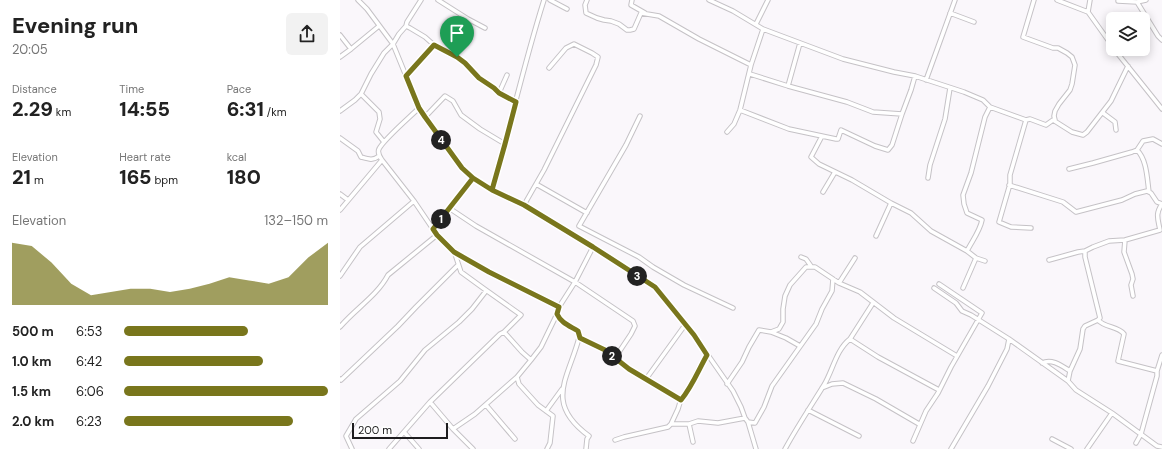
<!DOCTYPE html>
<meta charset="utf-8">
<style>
body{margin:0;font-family:"DM Sans",sans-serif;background:#f2f2f2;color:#222;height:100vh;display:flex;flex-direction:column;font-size:15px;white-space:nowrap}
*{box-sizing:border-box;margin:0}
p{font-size:13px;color:#767676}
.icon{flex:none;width:22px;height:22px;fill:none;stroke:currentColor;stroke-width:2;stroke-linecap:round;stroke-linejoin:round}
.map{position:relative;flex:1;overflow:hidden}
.details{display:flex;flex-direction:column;background:#fff;width:340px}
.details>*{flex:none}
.tools{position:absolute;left:766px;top:12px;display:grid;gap:8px}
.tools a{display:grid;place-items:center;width:44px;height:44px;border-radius:6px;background:#fff;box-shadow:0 2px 10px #0003;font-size:20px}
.scale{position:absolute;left:12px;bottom:10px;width:96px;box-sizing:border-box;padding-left:4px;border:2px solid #1d1c1e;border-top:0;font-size:11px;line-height:14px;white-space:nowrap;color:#1d1c1e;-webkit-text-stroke:3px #fff;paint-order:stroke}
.pin{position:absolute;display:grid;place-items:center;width:34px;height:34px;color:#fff;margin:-41px -17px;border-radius:50% 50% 50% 0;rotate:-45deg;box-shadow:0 0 4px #0007}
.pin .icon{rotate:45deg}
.km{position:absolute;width:20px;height:20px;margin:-10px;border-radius:50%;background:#222;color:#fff;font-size:11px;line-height:20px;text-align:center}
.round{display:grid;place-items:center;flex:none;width:42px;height:42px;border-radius:6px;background:#f2f2f2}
.head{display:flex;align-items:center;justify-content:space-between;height:68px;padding:0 12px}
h1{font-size:22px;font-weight:800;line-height:30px}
.figures{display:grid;grid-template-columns:repeat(3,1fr);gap:6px;height:68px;padding:4px 12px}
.figures div{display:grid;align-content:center}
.figures b{font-size:20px;font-weight:800}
.figures small{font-size:11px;font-weight:400}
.figures p{font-size:11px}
.chart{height:112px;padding:8px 12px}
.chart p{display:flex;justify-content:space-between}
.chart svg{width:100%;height:72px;margin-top:4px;fill:#79761c;opacity:.7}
ul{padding:0 12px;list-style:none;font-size:13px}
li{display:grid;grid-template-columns:64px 48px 1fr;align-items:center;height:30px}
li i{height:10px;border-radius:5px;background:#79761c}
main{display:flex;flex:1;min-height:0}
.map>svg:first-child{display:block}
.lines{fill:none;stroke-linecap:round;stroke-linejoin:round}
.minor-casing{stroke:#c5c2c6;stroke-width:5.5}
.minor{stroke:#fff;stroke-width:3.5}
.route-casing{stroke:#fff;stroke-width:8}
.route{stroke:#79761c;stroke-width:5}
</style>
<main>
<section class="details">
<div class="head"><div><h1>Evening run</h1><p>20:05</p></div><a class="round"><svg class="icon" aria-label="share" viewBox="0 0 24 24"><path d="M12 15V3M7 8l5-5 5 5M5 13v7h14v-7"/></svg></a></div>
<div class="figures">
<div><p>Distance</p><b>2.29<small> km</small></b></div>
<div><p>Time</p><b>14:55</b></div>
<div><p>Pace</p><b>6:31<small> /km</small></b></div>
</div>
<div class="figures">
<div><p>Elevation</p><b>21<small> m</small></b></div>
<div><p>Heart rate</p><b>165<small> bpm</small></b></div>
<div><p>kcal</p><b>180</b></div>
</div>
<div class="chart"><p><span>Elevation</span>132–150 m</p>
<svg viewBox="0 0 160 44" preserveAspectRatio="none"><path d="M0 44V6L10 8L20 18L30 31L40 38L50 36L60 34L70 34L80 36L90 34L100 31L110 27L120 29L130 31L140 27L150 15L160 6V44z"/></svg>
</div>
<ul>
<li><b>500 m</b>6:53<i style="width:61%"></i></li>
<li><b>1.0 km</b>6:42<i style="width:68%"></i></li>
<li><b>1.5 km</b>6:06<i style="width:100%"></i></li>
<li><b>2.0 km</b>6:23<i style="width:83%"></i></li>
</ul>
</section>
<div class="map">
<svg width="822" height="449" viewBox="0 0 822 449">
<rect width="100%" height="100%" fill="#faf7fb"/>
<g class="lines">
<defs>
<path id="minor" d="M18 0 27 9 53 44 79 108 85 117 111 153 122 168 133 178 152 190 184 205 253 247 315 287 354 335 393 391 401 407 405 418 408 422 416 449
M98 0 128 19 145 28
M210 0 227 9
M247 0 245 5 246 13 257 18 264 20 271 21 279 24 287 30H290L294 29 301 13 319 16 359 39 411 65
M292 0 291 5 305 13
M369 0 393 11 423 29 411 65 400 110 394 124 387 132
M694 0 683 37 713 48H718L727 53 732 57 735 65 732 84 730 90 719 104 715 111 714 116 715 120
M717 0 748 12 773 47
M778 1 797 2 806 0
M797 2 818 36 822 40
M748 12 750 0
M610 13 634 22
M416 24 428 0
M66 26 70 28 85 37 94 45 117 57 125 63 139 78 154 88 159 93 176 102
M423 29 503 59 554 72 575 76 624 92 643 100 650 107 686 120 670 175V184L659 222 671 227 691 228
M0 35 11 49
M774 49 822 109
M0 57 11 49 39 26
M410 74 448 86 507 102 533 112 562 114 571 90 575 76
M66 76 94 45
M586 80 615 0
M448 86 460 43
M159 93 167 75
M21 94 39 112 40 119 36 132 44 142
M400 110 449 129 496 139H498L501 130 535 146 548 150 552 145 562 114
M0 111 15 100 21 94 31 74 44 53 53 44 59 34 66 26 67 22 81 0
M763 113 775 122 776 130
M300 116 286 145 239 226 299 257 313 267 344 285 393 308
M85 117 105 96 113 101 121 115 140 129 165 144
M686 120 690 119 706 125 713 120 732 132 743 135 747 132 771 101 788 66
M482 136 471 157 479 164 512 180 551 203 536 236
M0 138 18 151 21 157C28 159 33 161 39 156
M797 150C807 160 807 178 809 192
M42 160 74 201 97 235 114 251 121 272 143 288 181 315 164 332 182 352 191 360 177 377 179 384 198 405 213 416 210 443 207 449
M729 169 753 163 792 152 797 150 803 141 813 139 822 144
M588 178 590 165 605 119 610 88
M196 184 247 213
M669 185 723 202 736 212 782 200 795 194 807 191 811 193 817 202 822 204
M152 190C170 127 184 63 204 0
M483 192 495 172
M0 194 8 200
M551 203 571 213 591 231 627 251
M184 205 204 170 256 65 258 57 252 53 234 44 226 48 209 68
M109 208 136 226 235 282 293 321 295 326 291 334 275 358
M0 210 42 160C40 157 37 153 39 149 43 140 71 116 79 108
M93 229 133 178
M785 240 784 252 792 274 793 279 791 285 793 296
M114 251 149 272 219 307
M745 251V257L760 318 758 320C765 328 778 326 784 334L778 361 817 371
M461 257 466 259 471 266
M636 258 645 261
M709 260 738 252 745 251 753 247 769 241 785 240 820 230C818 219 815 214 822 204
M0 276 20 247 74 201
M499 283 515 258
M594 288 616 303 622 311 631 315 669 339 728 381
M623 288 636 258 627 251C632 241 640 231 642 220L627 213 624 204 623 195 631 173 645 117 650 107
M0 327C15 309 37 296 48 275L97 235
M431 332 446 338 460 346
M239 338 238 331 222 321 217 314 219 307 235 282 253 247
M510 339 538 357 599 390
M191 360 201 347 217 314
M702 363C712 358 722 366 730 371L728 381 736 390 772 413 817 446 822 447
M730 371 740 349 743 329 745 326 758 320
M0 379 1 380 58 326 76 307 118 265
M387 384 402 362 409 347 419 330 431 332 439 329 443 322V309L445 296 450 285 466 267H475L499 283 520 292 554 318 607 350 617 356
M482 388 492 384 503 383 536 399 579 424
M341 399 306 379 345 325
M90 402 160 334 164 332
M146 405 175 439
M468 410 519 436
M206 411 222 389
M408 422 415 423 424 407 432 386 476 324 482 309 492 291 493 279
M331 424H349L358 421 378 423 405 418
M349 424 353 442
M64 432 79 449
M712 439 731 449
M275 440 284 437 328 427 331 424 338 409 341 399 350 386 357 372 367 355
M573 441 586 411 598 393 611 367 642 313 599 284
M796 443 801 434 817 376V371L822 355
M12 449 6 436 16 419 60 381 85 350 119 322 132 309 146 291
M49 449 90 402 113 429
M133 449 113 429 135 414 177 377
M246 449 247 439 249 436C204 403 228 379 239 338L265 350 289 369 306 379
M445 449C457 427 471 406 484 385 493 370 496 350 510 339L533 303
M611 449 648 386 667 349 669 339
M747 449 772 413"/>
</defs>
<use href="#minor" class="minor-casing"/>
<use href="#minor" class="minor"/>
</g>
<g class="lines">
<defs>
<path id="route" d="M117 57 125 63 139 78 154 88 159 93 176 102 165 144 152 190 133 178 93 229 97 235 114 252 149 272 219 307 217 314C221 323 230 326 238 331L240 338 265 350 289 369 341 400C352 387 359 369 367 355L354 335 315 287 253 247 184 205 152 190 133 178 122 168 85 117 79 108 66 76 94 45 117 57"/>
</defs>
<use href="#route" class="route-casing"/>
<use href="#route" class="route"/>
</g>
</svg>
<div class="tools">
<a><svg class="icon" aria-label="layers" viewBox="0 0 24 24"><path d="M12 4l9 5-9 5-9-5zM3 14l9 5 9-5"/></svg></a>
</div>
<div class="scale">200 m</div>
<div class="pin" style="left:117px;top:57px;background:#1e9e55"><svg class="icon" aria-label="arrive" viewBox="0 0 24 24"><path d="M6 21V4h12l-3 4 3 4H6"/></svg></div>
<b class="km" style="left:101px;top:219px">1</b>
<b class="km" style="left:272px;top:356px">2</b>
<b class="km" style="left:297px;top:276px">3</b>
<b class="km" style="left:101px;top:140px">4</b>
</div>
</main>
